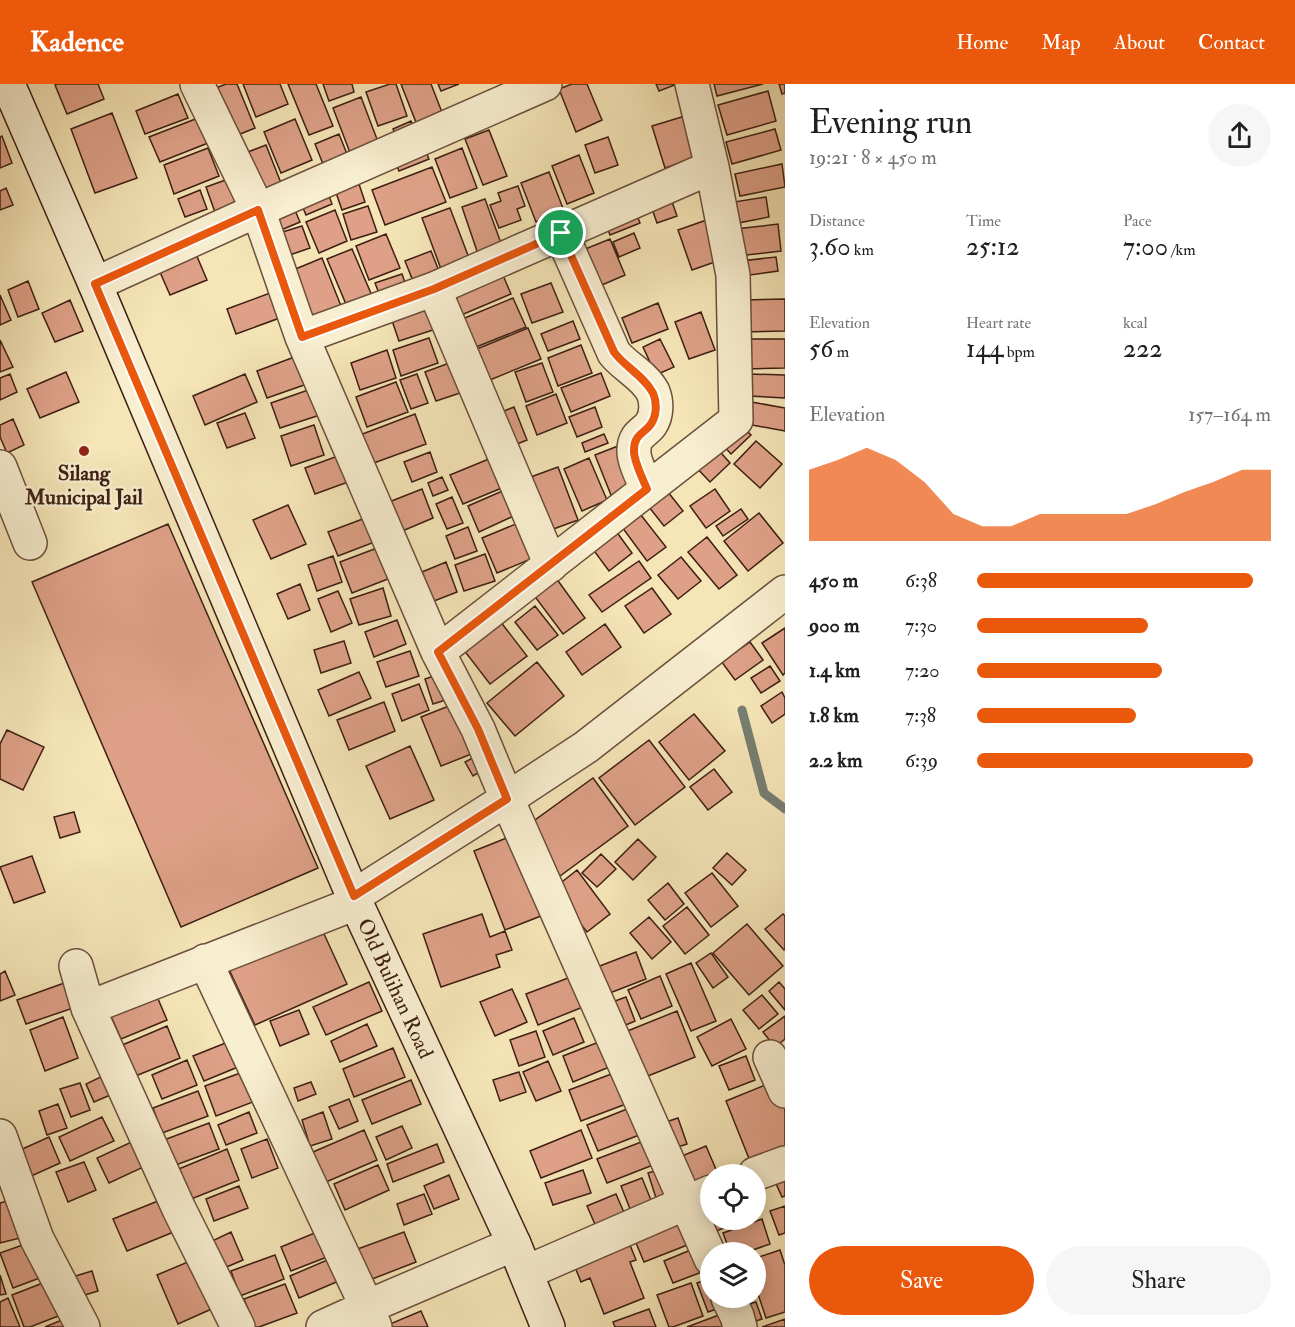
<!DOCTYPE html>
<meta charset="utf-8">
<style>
body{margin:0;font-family:"IM FELL Double Pica",serif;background:#f6f6f6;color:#202124;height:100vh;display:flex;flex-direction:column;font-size:22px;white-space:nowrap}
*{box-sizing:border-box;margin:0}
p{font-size:20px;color:#757577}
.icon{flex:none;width:33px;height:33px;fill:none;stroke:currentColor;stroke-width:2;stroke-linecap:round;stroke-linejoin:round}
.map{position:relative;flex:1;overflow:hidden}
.details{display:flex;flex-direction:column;background:#fff;width:510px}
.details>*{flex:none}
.buttons{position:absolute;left:700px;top:1080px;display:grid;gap:12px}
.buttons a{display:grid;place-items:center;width:66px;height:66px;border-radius:50%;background:#fff;box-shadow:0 3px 15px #0003;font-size:30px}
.pin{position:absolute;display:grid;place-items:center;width:51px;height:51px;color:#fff;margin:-26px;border:3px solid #fff;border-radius:50%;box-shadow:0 2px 6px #0007}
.round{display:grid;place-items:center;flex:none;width:63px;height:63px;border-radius:32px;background:#f6f6f6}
.summary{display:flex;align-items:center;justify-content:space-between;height:102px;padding:0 24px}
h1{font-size:33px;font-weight:600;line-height:45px}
.figures{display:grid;grid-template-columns:repeat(3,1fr);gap:9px;height:102px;padding:6px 24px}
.figures div{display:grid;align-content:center}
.figures b{font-size:26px;font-weight:600}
.figures small{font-size:16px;font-weight:400}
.figures p{font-size:16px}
.chart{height:168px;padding:12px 24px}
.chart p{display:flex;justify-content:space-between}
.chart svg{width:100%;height:108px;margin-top:6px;fill:#ea580c;opacity:.7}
.button{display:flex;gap:12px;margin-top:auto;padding:12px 24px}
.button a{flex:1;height:69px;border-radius:36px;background:#ea580c;color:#fff;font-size:24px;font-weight:600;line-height:69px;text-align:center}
.button a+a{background:#f6f6f6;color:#202124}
ul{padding:0 24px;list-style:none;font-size:20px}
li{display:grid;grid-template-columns:96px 72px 1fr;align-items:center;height:45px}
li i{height:15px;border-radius:8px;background:#ea580c}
header{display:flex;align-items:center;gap:36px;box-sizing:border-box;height:84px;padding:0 30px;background:#ea580c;color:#fff}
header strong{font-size:28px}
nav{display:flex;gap:33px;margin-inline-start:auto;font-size:21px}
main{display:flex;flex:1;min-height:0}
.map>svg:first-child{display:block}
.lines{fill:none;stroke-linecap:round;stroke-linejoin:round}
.stream{stroke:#767f72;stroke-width:9}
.building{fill:#dea187;stroke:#3d1f13;stroke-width:1.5}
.street-casing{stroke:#6b503c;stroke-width:36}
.secondary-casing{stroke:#3d1f13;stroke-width:36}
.street{stroke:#f8eed0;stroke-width:33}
.secondary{stroke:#f8eed0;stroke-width:33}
.route-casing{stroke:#fff;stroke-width:12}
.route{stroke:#ea580c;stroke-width:8}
.poi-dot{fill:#8f2418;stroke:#f8eed0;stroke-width:2}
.labels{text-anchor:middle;stroke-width:5;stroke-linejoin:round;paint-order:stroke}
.poi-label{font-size:21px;font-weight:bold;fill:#3d1f13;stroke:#f8eed0}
.street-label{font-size:21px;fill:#3d1f13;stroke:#f8eed0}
</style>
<header>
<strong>Kadence</strong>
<nav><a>Home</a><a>Map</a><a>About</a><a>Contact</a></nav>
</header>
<main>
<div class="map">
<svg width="785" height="1243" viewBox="0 0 785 1243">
<rect width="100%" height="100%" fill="#f5e5b7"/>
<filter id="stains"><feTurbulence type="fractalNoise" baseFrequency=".00333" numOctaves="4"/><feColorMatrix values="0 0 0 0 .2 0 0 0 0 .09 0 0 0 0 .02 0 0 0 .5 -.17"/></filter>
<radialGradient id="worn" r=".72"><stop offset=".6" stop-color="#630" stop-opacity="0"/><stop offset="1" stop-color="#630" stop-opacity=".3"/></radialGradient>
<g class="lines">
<path class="stream" d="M742 626 764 709 785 725"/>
</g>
<path class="building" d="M57 0H98L104 15 67 30 55 1Z
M226 0H237L255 44 228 55 208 7Z
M243 0H280L288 20 256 33Z
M288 0H316L333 42 309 51Z
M323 0H352L354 8 329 17Z
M390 0H396L407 32 378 42 366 8Z
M401 0H431L445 36 419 46Z
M438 0H459L441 7Z
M572 0H587L602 36 576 48 559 5Z
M656 0H677L659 7Z
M714 0H763L717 12Z
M779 0H785V9L782 10Z
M768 7 776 37 727 51 718 21Z
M178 10 188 34 145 50 136 27Z
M361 13 380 63 352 74 333 24Z
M112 29 137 94 95 109 71 45Z
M685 32 698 73 665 84 652 42Z
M198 34 208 59 160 78 149 53Z
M295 35 312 76 281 89 264 48Z
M411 37 416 50 398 58 393 45Z
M775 45 781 66 732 80 726 58Z
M489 46 507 92 483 101 465 55Z
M339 50 351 80 327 90 315 60Z
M2 52 12 79 0 84V53Z
M608 53 618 81 595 89 585 61Z
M266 61 283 104 257 115 240 71Z
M423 61 429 75 399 87 393 73Z
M208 64 219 92 174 110 164 81Z
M462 64 477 104 450 114 435 75Z
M579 71 594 109 567 120 552 82Z
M782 80 785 103 740 112 735 90Z
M432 83 446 118 385 141 372 106Z
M549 88 564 127 536 138 521 99Z
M356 91 365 118 342 126 333 100Z
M234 93 244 121 216 131 206 103Z
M325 101 332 120 306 131 298 112Z
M518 102 525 122 517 125 521 136 499 144 490 121 501 117 498 109Z
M6 104 13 121 0 126V107Z
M200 106 207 125 185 133 178 115Z
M670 112 677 132 657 139 650 119Z
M766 113 769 133 738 139 734 118Z
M485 115 502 162 478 170 462 123Z
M291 117 300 138 274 149 265 128Z
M633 121 640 139 610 151 603 133Z
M368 122 377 148 351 156 343 130Z
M450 124 469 174 441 185 422 134Z
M335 126 347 157 319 169 306 138Z
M715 133 729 173 692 186 678 146Z
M778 140 781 167 738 172 736 145Z
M302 142 310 164 284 173 276 150Z
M634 149 640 164 619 173 613 158Z
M386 150 400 184 369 196 356 162Z
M610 155 625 191 588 207 573 170Z
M193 163 207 196 170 211 156 179Z
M352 165 373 214 348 225 327 175Z
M431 167 441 192 415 202 405 177Z
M776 173 778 187 743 192 741 177Z
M322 174 343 227 308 242 286 189Z
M499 182 511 210 459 232 447 204Z
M402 190 408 207 382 217 375 199Z
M28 197 39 225 18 233 8 206Z
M551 199 563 228 532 239 521 210Z
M278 206 288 231 236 250 227 225Z
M431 210 442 243 399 257 388 225Z
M0 211 11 236 0 241Z
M513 214 526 243 471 265 460 236Z
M785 215V247L744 248 743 216Z
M70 216 83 247 55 258 42 229Z
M658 219 668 245 632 259 622 234Z
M701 228 715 266 689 275 675 238Z
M573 237 580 255 548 267 541 250Z
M528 244 541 275 485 298 472 267Z
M429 254 438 279 401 292 393 266Z
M660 255 674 283 656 291 643 263Z
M747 255H785V284L747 285Z
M0 256 13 283 0 288Z
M581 261 592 289 558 302 548 274Z
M387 266 396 294 360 306 351 279Z
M297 272 307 300 267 314 257 287Z
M452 278 463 308 436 317 425 288Z
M542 279 553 308 526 318 515 288Z
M66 288 79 318 40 334 27 305Z
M601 289 610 312 571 328 561 304Z
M10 290 17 308 0 316V294Z
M245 290 257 318 205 341 193 312Z
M417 290 428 319 411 325 400 296Z
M749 290 785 291V314L748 312Z
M396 298 408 328 367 343 356 313Z
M314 304 323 330 280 344 271 319Z
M556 310 567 339 537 351 526 322Z
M746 317 785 324V347L741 339Z
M514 323 527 356 507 364 494 331Z
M595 323 602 343 577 353 569 333Z
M245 329 255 354 227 364 217 339Z
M415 330 426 360 371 380 360 351Z
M13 335 24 361 7 369 0 353V341Z
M740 340 751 351 731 370 720 358Z
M314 341 324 371 291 382 281 352Z
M604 350 608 359 585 368 582 359Z
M756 357 782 380 760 404 734 380Z
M623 360 640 405 613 416 595 371Z
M715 362 730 379 710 398 694 381Z
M430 368 437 388 412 398 404 378Z
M338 372 348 398 315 410 305 384Z
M496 372 509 401 463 420 450 391Z
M589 374 607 416 582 427 564 385Z
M558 383 578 436 548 447 528 394Z
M442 393 448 406 433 412 428 399Z
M664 403 683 427 664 442 645 418Z
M422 405 433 434 400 448 389 418Z
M507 405 518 430 479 448 468 422Z
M715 405 730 427 706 444 690 422Z
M452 413 463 439 447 445 436 420Z
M288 421 306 460 271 475 253 436Z
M741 425 748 435 723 452 716 442Z
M637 426 666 463 647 477 619 439Z
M759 429 783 459 748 487 724 457Z
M368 433 377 457 338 472 328 448Z
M523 437 538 472 497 489 482 454Z
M168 440 318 784 181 843 32 498Z
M468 443 477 467 455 475 446 452Z
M613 443 632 469 609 487 589 460Z
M707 453 737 491 719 505 688 468Z
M385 461 398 491 352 509 340 478Z
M485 470 495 497 464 507 455 481Z
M333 472 342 498 317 507 308 481Z
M681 473 701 497 678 515 658 491Z
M639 477 651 494 602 528 589 511Z
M446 478 457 508 434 517 422 488Z
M556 494 585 534 563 550 533 510Z
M300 500 310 526 288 535 277 510Z
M383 504 391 532 359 541 350 515Z
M652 504 671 530 644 549 625 522Z
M338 507 352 539 331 548 318 515Z
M535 522 558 551 537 566 515 538Z
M397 536 406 560 374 573 365 548Z
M500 537 527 572 490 600 463 565Z
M605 540 621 563 582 591 566 568Z
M785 544V589L783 591 762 559Z
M344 557 351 579 321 589 314 566Z
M750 558 763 576 735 596 721 577Z
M410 567 419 592 386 603 377 578Z
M537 578 564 612 515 652 487 619Z
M770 582 780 597 761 609 751 594Z
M359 588 371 614 329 632 318 606Z
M443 589 452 614 433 620 425 595Z
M419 600 429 626 402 637 392 610Z
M782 608 785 614V630L772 639 761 622Z
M384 618 395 647 349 666 337 636Z
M459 618 479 667 441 682 421 633Z
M694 630 725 667 689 696 659 658Z
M7 646 44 663 23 706 0 695V660Z
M649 656 685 703 635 741 599 694Z
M410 662 434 716 390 735 366 682Z
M480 670 488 683 473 692 465 678Z
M714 685 732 708 708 726 690 703Z
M593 694 628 742 560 792 524 744Z
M74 728 80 748 60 754 54 733Z
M514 751 546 830 505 846 474 767Z
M638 755 656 773 633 796 615 778Z
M727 769 746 786 732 801 713 784Z
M601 770 616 785 597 803 582 789Z
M32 772 45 808 14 819 0 783Z
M577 786 610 830 587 848 553 805Z
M712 789 738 822 711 843 685 809Z
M668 799 684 820 665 836 648 816Z
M687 823 709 851 685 870 663 842Z
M482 830 490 853 505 847 512 866 496 871 500 883 441 903 423 850Z
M783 830 785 832V865L784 866 765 845Z
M649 833 671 858 652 875 630 849Z
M319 839 347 900 255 941 227 881Z
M747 840 783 882 749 911 713 869Z
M636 868 646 895 602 912 592 885Z
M711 869 728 893 713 904 696 879Z
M691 879 716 937 691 947 666 890Z
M5 887 15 911 0 917V890Z
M576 891 588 921 538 941 526 910Z
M660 892 672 922 641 935 628 906Z
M67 898 76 923 26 940 17 916Z
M369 898 382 927 326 951 313 923Z
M779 898 785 905V926L769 907Z
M153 903 167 936 121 955 107 923Z
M512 905 527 938 495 952 480 918Z
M762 911 778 930 759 945 743 926Z
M626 913 635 937 614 946 604 921Z
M299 926 309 950 280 962 270 937Z
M677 927 695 973 643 994 625 948Z
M785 932V955L775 963 763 948Z
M63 933 78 974 45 987 30 946Z
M574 934 584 958 553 971 543 947Z
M731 935 746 965 712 982 697 953Z
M367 940 377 962 340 978 331 957Z
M167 942 180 974 133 993 120 962Z
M536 947 545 973 519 982 510 956Z
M604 956 614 981 573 998 563 972Z
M228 958 238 983 204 997 193 972Z
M393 964 405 993 354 1013 343 985Z
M746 972 755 996 729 1006 719 982Z
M187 976 197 1001 162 1015 152 991Z
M548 977 561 1007 536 1017 523 988Z
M251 985 263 1014 216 1032 205 1002Z
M113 987 122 1006 94 1018 86 1000Z
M519 988 526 1008 500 1017 493 996Z
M614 989 626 1020 581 1037 569 1006Z
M411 996 421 1020 372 1040 362 1016Z
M775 997 785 1022V1063L750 1077 726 1017Z
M311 998 316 1010 298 1017 294 1004Z
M80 999 90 1026 71 1033 60 1005Z
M198 1007 208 1032 162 1049 153 1024Z
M349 1015 358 1037 339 1045 329 1023Z
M58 1020 67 1044 47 1051 39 1027Z
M637 1021 647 1048 598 1067 587 1041Z
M249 1028 257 1049 226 1061 218 1041Z
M323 1028 332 1055 310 1062 302 1036Z
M102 1033 114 1057 70 1077 59 1053Z
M678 1034 687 1060 666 1067 657 1041Z
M209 1039 219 1065 173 1082 164 1056Z
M402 1042 412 1064 386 1076 376 1053Z
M364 1046 377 1076 326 1098 313 1068Z
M581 1046 592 1074 541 1094 530 1067Z
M49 1053 60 1079 29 1093 18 1067Z
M138 1055 150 1080 109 1099 97 1074Z
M267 1055 278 1084 252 1094 241 1065Z
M649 1055 658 1079 607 1099 597 1075Z
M437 1060 444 1078 393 1098 387 1080Z
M706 1062 718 1090H711V1098L688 1107 675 1075Z
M227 1065 239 1096 186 1117 174 1087Z
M84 1078 96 1106 68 1118 56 1088Z
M378 1081 389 1106 345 1126 334 1100Z
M664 1084 674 1112 657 1117 648 1089Z
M583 1086 591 1109 553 1121 545 1099Z
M785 1090V1112L782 1113 774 1095Z
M449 1091 459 1115 434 1125 424 1102Z
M642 1094 653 1121 632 1130 621 1102Z
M239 1102 248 1124 214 1137 206 1115Z
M424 1110 432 1130 404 1141 397 1120Z
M616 1110 626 1133 597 1145 587 1122Z
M14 1115 24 1153 0 1159V1119Z
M163 1115 176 1147 127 1167 113 1135Z
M711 1116V1136H744L711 1149 699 1120Z
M785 1122V1149L779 1151 770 1127Z
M683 1127 695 1158 644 1178 631 1147Z
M762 1135 770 1160 747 1168H730L723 1149Z
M231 1148 243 1176 222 1185 210 1158Z
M317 1148 327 1173 291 1187 281 1163Z
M404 1148 416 1178 367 1197 355 1166Z
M626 1151 636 1176 630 1178 644 1214 604 1230 590 1194 581 1198 571 1173Z
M31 1158 45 1192 13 1204 0 1169Z
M698 1163 707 1186 673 1199 664 1177Z
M780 1166 785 1181V1228L766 1234 756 1204V1174Z
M275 1171 284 1195 240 1212 231 1187Z
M339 1171 348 1193 299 1214 290 1192Z
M195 1175 216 1223 178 1240 157 1191Z
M92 1187 98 1207 75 1214 69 1194Z
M0 1191 6 1210 0 1211Z
M711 1194V1214H719L722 1223 708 1228 697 1199Z
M53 1195 66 1229 30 1243H24L12 1211Z
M691 1199 703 1232 673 1243H669L657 1211Z
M285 1200 297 1229 259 1243H255L244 1215Z
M8 1214 20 1243H0V1218Z
M756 1218 762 1235 747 1240 742 1222Z
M649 1225 656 1243H615L613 1238Z
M421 1227 428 1243H392L390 1240Z
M719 1231 724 1243H687Z
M69 1233 73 1243H45Z
M785 1235V1243H762Z"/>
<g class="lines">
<defs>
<path id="street" d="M197 0 258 126 302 253 438 568 478 645 507 715 711 1175
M561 149 614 269C625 283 644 291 653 308 657 318 657 331 651 340 645 349 634 350 634 366 633 376 643 395 647 405
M95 200 258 126 545 0
M434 205 551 481
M302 253 434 205 712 83
M0 383 30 459
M438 568 736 336 733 191 712 83 692 0
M354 812 507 715 586 663 785 508
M205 877 367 1223 375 1243
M76 882 88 924 179 1125 238 1243
M88 924 356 819
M770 973 785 1007
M0 1052 37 1155 83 1243
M755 1090 785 1079
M527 1188 711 1108
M728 1214 737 1232 740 1243
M323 1243 367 1223 514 1160"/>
<g id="secondary">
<path id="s1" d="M8 0 95 200 356 819 514 1160 548 1243"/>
</g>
</defs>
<use href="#street" class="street-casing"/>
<use href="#secondary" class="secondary-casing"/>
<use href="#street" class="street"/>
<use href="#secondary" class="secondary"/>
</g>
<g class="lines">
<defs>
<path id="route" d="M258 126 302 253 434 205 561 149 614 268C625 283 644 292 653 309 657 318 657 331 651 340 645 349 634 350 634 366 633 375 643 396 647 405L438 568 478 645 507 715 354 812 95 200Z"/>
</defs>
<use href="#route" class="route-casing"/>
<use href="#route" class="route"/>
</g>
<circle class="poi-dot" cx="84" cy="367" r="6"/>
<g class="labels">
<g class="poi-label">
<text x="84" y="396">Silang<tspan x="84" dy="24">Municipal Jail</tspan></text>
</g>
<g class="street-label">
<text dy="7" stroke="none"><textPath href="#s1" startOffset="984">Old Bulihan Road</textPath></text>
</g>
</g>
<rect width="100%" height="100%" filter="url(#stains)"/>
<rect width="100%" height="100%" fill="url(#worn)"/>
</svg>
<div class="buttons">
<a><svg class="icon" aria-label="locate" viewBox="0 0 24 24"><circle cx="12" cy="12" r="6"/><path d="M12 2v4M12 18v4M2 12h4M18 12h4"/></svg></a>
<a><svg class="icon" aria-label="layers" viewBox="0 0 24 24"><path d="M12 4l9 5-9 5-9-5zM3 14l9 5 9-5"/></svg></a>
</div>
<div class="pin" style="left:561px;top:149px;background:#1e9e55"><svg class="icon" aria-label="arrive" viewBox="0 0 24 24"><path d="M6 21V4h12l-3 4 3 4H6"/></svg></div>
</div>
<section class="details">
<div class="summary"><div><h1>Evening run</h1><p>19:21 · 8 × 450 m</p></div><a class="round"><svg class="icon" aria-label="share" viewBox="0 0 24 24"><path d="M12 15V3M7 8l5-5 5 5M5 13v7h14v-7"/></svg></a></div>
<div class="figures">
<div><p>Distance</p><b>3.60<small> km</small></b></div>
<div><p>Time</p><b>25:12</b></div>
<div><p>Pace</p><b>7:00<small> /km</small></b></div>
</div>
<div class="figures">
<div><p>Elevation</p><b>56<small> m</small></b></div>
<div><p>Heart rate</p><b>144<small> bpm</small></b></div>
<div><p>kcal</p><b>222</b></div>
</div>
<div class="chart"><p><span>Elevation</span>157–164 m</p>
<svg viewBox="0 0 160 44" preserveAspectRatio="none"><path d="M0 44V15L10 11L20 6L30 11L40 20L50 33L60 38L70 38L80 33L90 33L100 33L110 33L120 29L130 24L140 20L150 15L160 15V44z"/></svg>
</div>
<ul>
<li><b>450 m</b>6:38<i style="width:94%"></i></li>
<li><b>900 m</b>7:30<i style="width:58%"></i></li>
<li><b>1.4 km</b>7:20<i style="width:63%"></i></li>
<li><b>1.8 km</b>7:38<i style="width:54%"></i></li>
<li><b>2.2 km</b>6:39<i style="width:94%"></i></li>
</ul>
<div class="button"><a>Save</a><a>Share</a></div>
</section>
</main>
